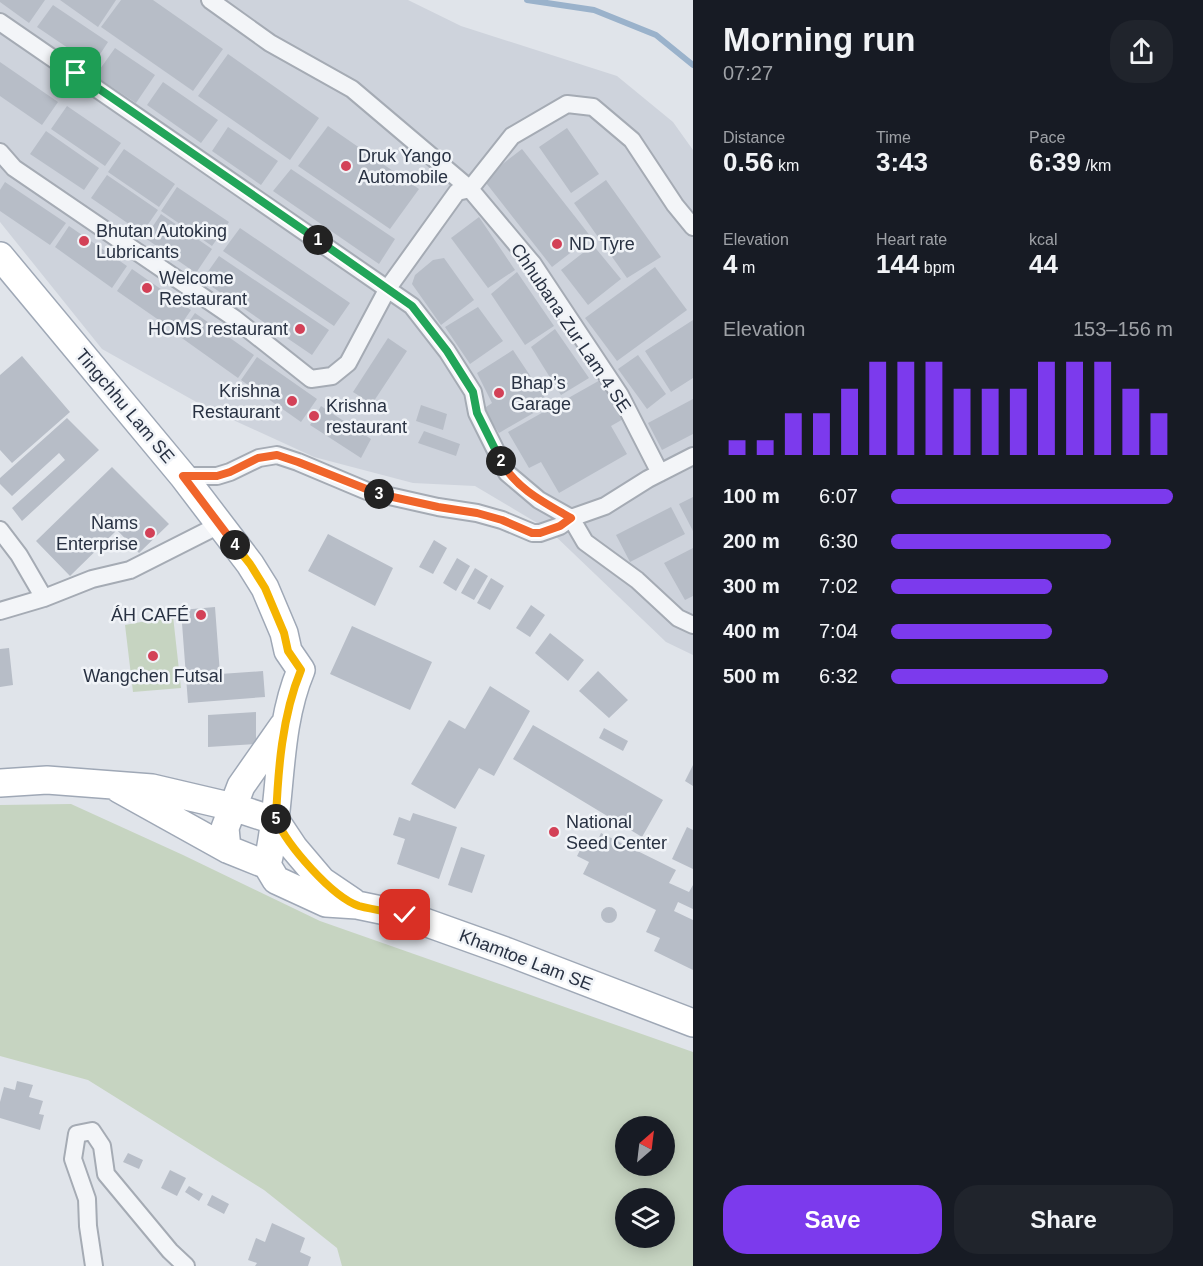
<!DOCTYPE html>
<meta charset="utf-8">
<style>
body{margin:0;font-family:Arial,sans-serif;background:#20242c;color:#f1f3f6;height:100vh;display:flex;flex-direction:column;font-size:22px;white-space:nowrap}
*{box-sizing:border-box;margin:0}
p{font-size:20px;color:#9ea1a6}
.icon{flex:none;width:33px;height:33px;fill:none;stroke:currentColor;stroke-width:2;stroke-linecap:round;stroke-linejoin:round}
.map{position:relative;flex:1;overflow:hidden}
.panel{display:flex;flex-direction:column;background:#171b24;width:510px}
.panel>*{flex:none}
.needle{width:39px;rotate:28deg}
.buttons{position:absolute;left:615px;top:1116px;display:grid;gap:12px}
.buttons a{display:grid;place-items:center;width:60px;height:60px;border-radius:50%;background:#171b24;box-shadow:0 3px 15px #0003;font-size:30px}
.pin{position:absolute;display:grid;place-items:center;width:51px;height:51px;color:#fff;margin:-26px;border-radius:12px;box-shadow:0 3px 9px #0006}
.km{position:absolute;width:30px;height:30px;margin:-15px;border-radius:50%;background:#222;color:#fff;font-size:16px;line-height:30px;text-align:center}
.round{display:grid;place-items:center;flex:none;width:63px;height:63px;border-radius:24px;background:#20242c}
.summary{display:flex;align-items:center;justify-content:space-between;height:102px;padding:0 30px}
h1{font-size:33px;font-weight:700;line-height:45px}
.metrics{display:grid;grid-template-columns:repeat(3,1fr);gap:9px;height:102px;padding:6px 30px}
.metrics div{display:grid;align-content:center}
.metrics b{font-size:26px;font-weight:700}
.metrics small{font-size:16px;font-weight:400}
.metrics p{font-size:16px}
.chart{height:168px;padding:12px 30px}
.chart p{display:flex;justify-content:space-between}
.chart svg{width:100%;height:108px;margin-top:6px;stroke:#7c3aed;stroke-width:6}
.action{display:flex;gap:12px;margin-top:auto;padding:12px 30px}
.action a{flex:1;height:69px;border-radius:24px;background:#7c3aed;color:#fff;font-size:24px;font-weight:700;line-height:69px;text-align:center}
.action a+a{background:#20242c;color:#f1f3f6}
ul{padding:0 30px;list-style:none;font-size:20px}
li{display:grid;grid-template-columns:96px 72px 1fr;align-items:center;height:45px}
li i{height:15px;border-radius:8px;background:#7c3aed}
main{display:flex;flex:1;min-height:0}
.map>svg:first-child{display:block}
.built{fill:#ced3dc}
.green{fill:#c6d4c1;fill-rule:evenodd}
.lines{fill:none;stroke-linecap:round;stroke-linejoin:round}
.stream{stroke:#9ab2cb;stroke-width:6}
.building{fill:#b7bdc7}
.street-casing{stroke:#a5abb4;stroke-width:20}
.primary-casing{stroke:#9fa8b6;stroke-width:30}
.street{stroke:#f3f5f8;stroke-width:16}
.primary{stroke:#fff;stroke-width:27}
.split-1-casing{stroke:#fff;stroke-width:12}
.split-2-casing{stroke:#fff;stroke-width:12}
.split-3-casing{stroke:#fff;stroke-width:12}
.split-4-casing{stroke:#fff;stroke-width:12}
.split-5-casing{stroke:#fff;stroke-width:12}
.split-6-casing{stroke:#fff;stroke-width:12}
.split-1{stroke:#22a559;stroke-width:8}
.split-2{stroke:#22a559;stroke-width:8}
.split-3{stroke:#f0652b;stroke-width:8}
.split-4{stroke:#f0652b;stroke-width:8}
.split-5{stroke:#f5b400;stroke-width:8}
.split-6{stroke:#f5b400;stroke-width:8}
.poi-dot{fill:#d34157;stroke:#f0f3f7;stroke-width:2}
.labels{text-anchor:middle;stroke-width:5;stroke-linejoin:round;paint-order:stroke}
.poi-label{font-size:18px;fill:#283142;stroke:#f0f3f7;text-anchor:start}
.street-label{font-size:18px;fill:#283142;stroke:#f0f3f7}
</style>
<main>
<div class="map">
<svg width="693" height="1266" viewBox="0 0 693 1266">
<rect width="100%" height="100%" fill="#e0e4ea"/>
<path class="built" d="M0 0H408L461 26 617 76 673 122 693 150V655L666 642 549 530 475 486 413 483 314 457 207 408 102 349 0 222Z"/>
<path class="green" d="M173 616 181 688 133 692 125 625Z
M71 804 183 855 320 921 693 1052V1266H342L337 1248 264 1190 88 1080 0 1056V805ZM664 1126V1166H626V1126ZM664 1198V1238H626V1198Z"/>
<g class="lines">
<path class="stream" d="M527 0 594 10 656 35 693 65"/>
</g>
<path class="building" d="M0 0H45L29 23 0 2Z
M60 0H116L98 27Z
M121 0H153L223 49 193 91 101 27Z
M53 5 108 42 93 65 37 27Z
M115 48 155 75 136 103 95 76Z
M228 54 319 118 290 160 198 96Z
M0 62 58 102 42 125 0 96Z
M163 82 218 120 201 143 147 105Z
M67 106 121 143 105 166 51 129Z
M328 126 419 189 390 229 298 166Z
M228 127 278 161 261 185 212 151Z
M567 128 599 174 571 193 539 147Z
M46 131 99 168 84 190 30 154Z
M124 149 175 184 159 207 108 172Z
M522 149 591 237 552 267 483 179Z
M291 169 395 239 379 264 273 191Z
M107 175 158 210 142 233 91 198Z
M606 180 661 257 627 278 574 203Z
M5 182 66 223 50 245 0 211V190Z
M177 187 229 222 212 246 161 211Z
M161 214 212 249 196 273 145 238Z
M479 217 515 270 488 288 451 238Z
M69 226 127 266 112 288 55 247Z
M240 228 350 303 334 326 223 251Z
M593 245 621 279 588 305 561 270Z
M219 256 329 330 312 355 202 280Z
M444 258 474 300 441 325 412 284 415 275 433 260Z
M655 267 687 310 617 361 585 318Z
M132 269 191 310 176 332 117 291Z
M517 272 554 326 525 345 491 294Z
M478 307 503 341 470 364 445 327Z
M195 313 254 355 238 378 179 336Z
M693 320V378L671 392 645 351Z
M555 329 589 378 561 395 531 347Z
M388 338 407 351 372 404 353 392Z
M513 350 549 404 499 433 483 409 492 403 477 373Z
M638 355 666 394 647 409 618 369Z
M22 356 70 412 12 463 0 450V375Z
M257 357 317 399 301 422 241 380Z
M602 379 625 418 611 426 627 454 559 493 541 462 529 468 508 432Z
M693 399V434L662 450 648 423Z
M421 405 447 414 443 430 416 421Z
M321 406 371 439 361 458 310 425Z
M67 418 99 450 22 521 12 508 65 460 59 453 12 496 0 484V478Z
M424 431 460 444 456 456 418 443Z
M112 467 169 524 139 553 117 530 70 576 36 541Z
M693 497V531L679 504Z
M671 507 685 534 630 562 616 535Z
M328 534 393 568 375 606 308 571Z
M434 540 447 548 433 574 419 567Z
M693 548V596L685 600 664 563Z
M457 558 470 566 456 591 443 583Z
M475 568 488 576 474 600 461 593Z
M491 578 504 586 490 610 477 603Z
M531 605 545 615 530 637 516 628Z
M215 607 220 674 263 671 265 697 188 703 181 610Z
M352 626 432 662 410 710 330 674Z
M550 633 584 660 568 681 535 653Z
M9 648 13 685 0 687V649Z
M598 671 628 700 609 718 579 691Z
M490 686 530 711 494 776 479 768 455 809 411 784 449 720 465 729Z
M256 712V744L208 747V715Z
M533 725 663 800 642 837 513 759Z
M604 728 628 741 623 751 599 738Z
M693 765V786L685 781Z
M413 813 457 827 439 879 397 864 405 839 393 835 399 817 410 821Z
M687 827 693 830V869L672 859Z
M601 833 676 870 669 883 689 892 693 885V909L678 902 674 911 693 920V970L654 951 660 938 646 932 656 910 583 874 589 862 577 856 584 842 594 848Z
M461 847 485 855 472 893 448 885Z
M601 915a8 8 0 1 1 16 0a8 8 0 1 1-16 0Z
M17 1081 33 1085 29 1097 43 1101 39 1114 44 1115 40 1130 0 1118V1102L4 1087 15 1090Z
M128 1153 143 1160 139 1169 123 1162Z
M170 1170 186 1178 177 1196 161 1188Z
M189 1186 203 1194 199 1201 185 1192Z
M212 1195 229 1204 224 1214 207 1205Z
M272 1223 305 1238 300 1252 311 1257 308 1266H255L257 1263 248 1260 256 1238 265 1242Z"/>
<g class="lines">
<defs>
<path id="street" d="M210 0 270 43 352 89 470 189 533 264 620 395 660 473
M0 22 412 306 447 351 473 392 477 413 507 473 539 500 571 518 585 542 637 580 678 618 693 625
M0 152 14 168 234 318 311 379 332 376 348 363 388 288 457 192 470 189
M470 189 512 136 567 104 593 107 632 140 675 205 693 227
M183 476H217L230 472 259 458 277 455 298 462 367 491 438 507 477 513 502 520 533 533H540L560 526 571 518 605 506 648 479 693 456
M0 530 19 555 44 598
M0 611 44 598 92 579 130 570 219 525
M94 1266 88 1226 87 1199 73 1159 77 1134 92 1131 102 1146 106 1174 170 1251 186 1266"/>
<path id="primary" d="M0 256 183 476 250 564 265 588 284 633 288 651 301 670C275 732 283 801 267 865
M0 783 47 780 152 788 233 807 276 821 294 848 322 881 353 902
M119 789 227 849 267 865
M227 849 225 828 241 786 283 726
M267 865 276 880 326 903 357 905 405 915 508 952 693 1023"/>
</defs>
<use href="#street" class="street-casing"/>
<use href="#primary" class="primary-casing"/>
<use href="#street" class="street"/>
<use href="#primary" class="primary"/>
</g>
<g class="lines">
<defs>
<path id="split-1" d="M76 73 318 240"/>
<path id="split-2" d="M318 240 412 306 447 351 473 392 477 413 501 461"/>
<path id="split-3" d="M379 494 438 507 477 513 502 520 532 533H540L560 526 571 518C545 503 515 488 501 461"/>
<path id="split-4" d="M235 545 183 476H217L230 472 258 458 277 455 298 462 379 494"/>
<path id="split-5" d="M235 545 250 564 265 588 284 633 288 651 301 670C282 716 278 770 276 819"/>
<path id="split-6" d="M276 819C287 845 332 897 359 906 374 910 390 912 405 915"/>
</defs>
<use href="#split-1" class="split-1-casing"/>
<use href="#split-2" class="split-2-casing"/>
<use href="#split-3" class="split-3-casing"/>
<use href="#split-4" class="split-4-casing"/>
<use href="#split-5" class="split-5-casing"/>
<use href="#split-6" class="split-6-casing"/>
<use href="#split-1" class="split-1"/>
<use href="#split-2" class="split-2"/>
<use href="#split-3" class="split-3"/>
<use href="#split-4" class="split-4"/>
<use href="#split-5" class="split-5"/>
<use href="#split-6" class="split-6"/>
</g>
<g class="poi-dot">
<circle cx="346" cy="166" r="6"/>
<circle cx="84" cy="241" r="6"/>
<circle cx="557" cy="244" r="6"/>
<circle cx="147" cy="288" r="6"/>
<circle cx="300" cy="329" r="6"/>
<circle cx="499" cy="393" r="6"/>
<circle cx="292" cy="401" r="6"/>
<circle cx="314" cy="416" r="6"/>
<circle cx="150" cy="533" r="6"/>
<circle cx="201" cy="615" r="6"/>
<circle cx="153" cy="656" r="6"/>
<circle cx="554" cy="832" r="6"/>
</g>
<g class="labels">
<g class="poi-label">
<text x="358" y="162">Druk Yango<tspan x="358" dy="21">Automobile</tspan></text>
<text x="96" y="237">Bhutan Autoking<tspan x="96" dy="21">Lubricants</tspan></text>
<text x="569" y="250">ND Tyre</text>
<text x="159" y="284">Welcome<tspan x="159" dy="21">Restaurant</tspan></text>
<text x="288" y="335" text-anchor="end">HOMS restaurant</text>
<text x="511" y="389">Bhap’s<tspan x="511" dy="21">Garage</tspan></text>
<text x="280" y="397" text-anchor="end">Krishna<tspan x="280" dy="21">Restaurant</tspan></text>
<text x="326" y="412">Krishna<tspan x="326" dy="21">restaurant</tspan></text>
<text x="138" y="529" text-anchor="end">Nams<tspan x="138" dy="21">Enterprise</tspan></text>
<text x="189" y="621" text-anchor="end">ÁH CAFÉ</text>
<text x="153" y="682" text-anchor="middle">Wangchen Futsal</text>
<text x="566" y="828">National<tspan x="566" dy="21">Seed Center</tspan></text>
</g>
<g class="street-label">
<text transform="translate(571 328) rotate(56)" y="6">Chhubana Zur Lam 4 SE</text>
<text transform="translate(125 406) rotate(50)" y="6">Tingchhu Lam SE</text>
<text transform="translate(526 960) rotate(21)" y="6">Khamtoe Lam SE</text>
</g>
</g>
</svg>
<div class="buttons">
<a><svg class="needle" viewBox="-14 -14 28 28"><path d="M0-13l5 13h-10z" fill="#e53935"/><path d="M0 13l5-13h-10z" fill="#9ea1a6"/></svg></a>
<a><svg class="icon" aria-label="layers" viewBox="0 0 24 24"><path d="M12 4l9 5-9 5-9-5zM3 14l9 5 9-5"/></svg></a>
</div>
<div class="pin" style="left:76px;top:73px;background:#1e9e55"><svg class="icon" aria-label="arrive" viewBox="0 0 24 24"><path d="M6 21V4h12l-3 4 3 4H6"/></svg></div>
<div class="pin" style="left:405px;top:915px;background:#d93025"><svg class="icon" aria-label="check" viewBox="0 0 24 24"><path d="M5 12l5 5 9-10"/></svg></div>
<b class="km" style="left:318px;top:240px">1</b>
<b class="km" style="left:501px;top:461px">2</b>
<b class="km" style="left:379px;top:494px">3</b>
<b class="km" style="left:235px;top:545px">4</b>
<b class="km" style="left:276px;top:819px">5</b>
</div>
<section class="panel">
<div class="summary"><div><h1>Morning run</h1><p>07:27</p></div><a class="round"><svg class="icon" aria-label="share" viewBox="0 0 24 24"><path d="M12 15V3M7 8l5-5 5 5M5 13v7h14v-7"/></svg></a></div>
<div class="metrics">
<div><p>Distance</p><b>0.56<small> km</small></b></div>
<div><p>Time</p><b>3:43</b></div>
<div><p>Pace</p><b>6:39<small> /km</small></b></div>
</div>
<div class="metrics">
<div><p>Elevation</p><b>4<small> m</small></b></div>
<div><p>Heart rate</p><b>144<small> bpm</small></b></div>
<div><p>kcal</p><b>44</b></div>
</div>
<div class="chart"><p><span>Elevation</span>153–156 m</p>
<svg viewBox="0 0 160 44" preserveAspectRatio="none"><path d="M5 44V38M15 44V38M25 44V27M35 44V27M45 44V17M55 44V6M65 44V6M75 44V6M85 44V17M95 44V17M105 44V17M115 44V6M125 44V6M135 44V6M145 44V17M155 44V27"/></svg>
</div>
<ul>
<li><b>100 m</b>6:07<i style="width:100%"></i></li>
<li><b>200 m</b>6:30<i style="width:78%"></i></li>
<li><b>300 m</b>7:02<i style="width:57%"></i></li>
<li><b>400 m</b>7:04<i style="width:57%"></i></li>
<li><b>500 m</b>6:32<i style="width:77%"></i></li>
</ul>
<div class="action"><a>Save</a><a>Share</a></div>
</section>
</main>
